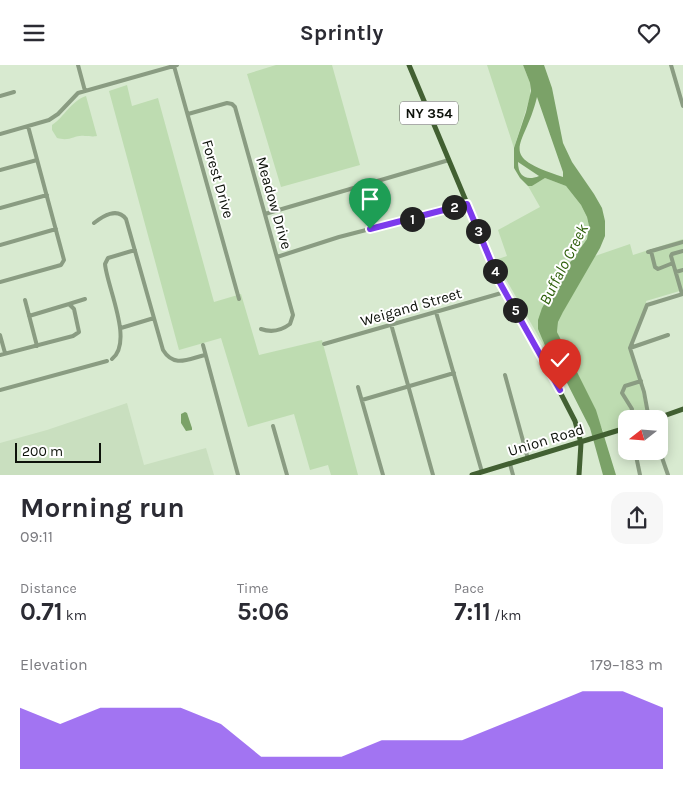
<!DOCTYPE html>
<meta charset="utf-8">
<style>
body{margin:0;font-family:Karla,sans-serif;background:#f7f7f7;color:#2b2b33;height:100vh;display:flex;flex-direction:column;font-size:19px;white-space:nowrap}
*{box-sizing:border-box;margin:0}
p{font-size:16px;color:#7c7c81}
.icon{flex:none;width:28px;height:28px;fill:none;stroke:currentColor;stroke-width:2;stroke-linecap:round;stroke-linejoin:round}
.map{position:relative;height:410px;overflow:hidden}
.side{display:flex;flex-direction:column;background:#fff;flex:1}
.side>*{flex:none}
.needle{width:32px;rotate:253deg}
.controls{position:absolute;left:618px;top:345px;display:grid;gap:10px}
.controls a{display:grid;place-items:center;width:50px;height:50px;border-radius:10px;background:#fff;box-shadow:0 2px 12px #0003;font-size:25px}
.scale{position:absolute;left:15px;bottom:12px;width:86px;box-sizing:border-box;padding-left:5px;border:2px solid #0d120a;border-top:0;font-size:14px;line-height:18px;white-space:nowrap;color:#0d120a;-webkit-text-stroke:4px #fff;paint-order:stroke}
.pin{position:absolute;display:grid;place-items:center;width:42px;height:42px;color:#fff;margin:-51px -21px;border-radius:50% 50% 50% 0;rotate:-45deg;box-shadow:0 0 5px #0007}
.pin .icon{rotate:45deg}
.km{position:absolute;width:25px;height:25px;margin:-12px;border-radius:50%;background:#222;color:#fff;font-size:14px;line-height:25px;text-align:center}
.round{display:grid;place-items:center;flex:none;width:52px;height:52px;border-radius:15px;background:#f7f7f7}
.headline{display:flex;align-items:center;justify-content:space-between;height:85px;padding:0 20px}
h1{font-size:28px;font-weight:700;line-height:38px}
.stats{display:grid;grid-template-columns:repeat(3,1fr);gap:8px;height:85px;padding:5px 20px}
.stats div{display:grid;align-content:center}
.stats b{font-size:25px;font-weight:700}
.stats small{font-size:14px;font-weight:400}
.stats p{font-size:14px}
.chart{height:140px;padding:10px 20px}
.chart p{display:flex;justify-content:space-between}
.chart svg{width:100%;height:90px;margin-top:5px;fill:#7c3aed;opacity:.7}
header{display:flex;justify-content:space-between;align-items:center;height:65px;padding:0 20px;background:#fff;font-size:22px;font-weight:700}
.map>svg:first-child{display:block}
.built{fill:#c9dfbf}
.green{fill:#bedcb1}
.water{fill:#7ba268;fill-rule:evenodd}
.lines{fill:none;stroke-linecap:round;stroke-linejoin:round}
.minor{stroke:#8a9c82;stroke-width:4}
.major{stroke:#426032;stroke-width:5}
.route-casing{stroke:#fff;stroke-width:10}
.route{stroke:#7c3aed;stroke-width:6}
.labels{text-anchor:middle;stroke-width:4;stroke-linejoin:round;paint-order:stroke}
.shield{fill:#fff;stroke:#565954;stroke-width:1}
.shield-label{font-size:14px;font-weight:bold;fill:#0d120a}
.street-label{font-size:15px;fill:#0d120a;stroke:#fff}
.water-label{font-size:16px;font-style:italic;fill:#30610c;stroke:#fff}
</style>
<header><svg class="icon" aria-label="menu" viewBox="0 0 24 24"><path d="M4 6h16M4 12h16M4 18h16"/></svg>Sprintly<svg class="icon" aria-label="heart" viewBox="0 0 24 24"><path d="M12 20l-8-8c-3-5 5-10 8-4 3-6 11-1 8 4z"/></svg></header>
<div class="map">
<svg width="683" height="410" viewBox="0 0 683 410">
<rect width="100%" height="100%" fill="#d8ead0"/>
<path class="built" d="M127 338 144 400 206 383 214 410H0V378L47 365Z"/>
<path class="green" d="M276 0H332L360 100 281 122 247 9Z
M487 0H523L530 18V32L514 83Z
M127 20 132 41 158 33 214 237 241 229 259 290 322 275 358 410H331L328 400 310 405 294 349 248 362 221 273 179 285 109 26Z
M86 31 97 71C91 72 90 71 85 71 75 69 71 77 57 73L52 65V60C65 51 71 36 86 31Z
M545 113 566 121 581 140 587 152 589 161 587 174 558 214 542 243 543 276 549 290 495 195 507 191 498 165 540 142 528 121H532Z
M683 174V225L646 236 647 240 630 283 649 354H626V363L605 370 561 277 557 267 558 257 572 228 595 191 630 179 633 190Z"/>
<path class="water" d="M523 0H544L552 23 563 78 572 97 594 129 602 143 605 156V171L600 183 563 247 558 257 557 267 596 345 616 410H603L590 363 566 316 549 290 538 264V255L542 243 558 214 587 174 589 161 587 152 581 140 566 121 545 113 532 121H528L520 113 514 103V83L526 47 531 26 530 18ZM537 32 563 107V112C494 90 525 83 537 32ZM518 97 539 111C527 116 518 112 518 97Z
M185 347 187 348 192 363V365L186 366 181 358V349Z"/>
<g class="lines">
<path class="minor" d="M78 0 85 26
M671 0 683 41
M174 1 239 234
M0 31 14 27
M188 49 227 38 232 39 235 42 293 250 290 259C282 265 272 268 261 264
M0 69 49 55 58 49 78 28 177 0
M0 105 37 95
M0 143 47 130
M265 149 449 95
M94 158C103 151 117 142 126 154L163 285C174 303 188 294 205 290
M0 180 56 164
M651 186 655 202 658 204 673 198
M648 187 683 177
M277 192 339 172 467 139
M676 207 683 205
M0 217 61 200 64 195 28 61
M682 229 671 191 672 189 683 186
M25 235 37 281
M69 239 85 234
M436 247 482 407
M391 259 433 410
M121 263 154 253
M0 270 5 288
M324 279 505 227
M203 280 238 410
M630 283 668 270
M0 290 73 271 79 267 74 244 69 239 29 251
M112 294C134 277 107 222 105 199L108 193 135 185
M505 310 528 394
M358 322 383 410
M0 325 107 296
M362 335 454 308
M629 354 632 344 622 328 625 321 641 316
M649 354 644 327 630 283 647 240 683 229
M273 361 287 410
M659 384 668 410
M635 386 640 410
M510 399 513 410"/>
<path class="major" d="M409 0 500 217 541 290 575 356 581 378 579 410
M655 354 683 344
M472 410 626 363"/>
</g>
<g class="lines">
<defs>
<path id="route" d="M370 164 467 139 500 218 560 325"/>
</defs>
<use href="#route" class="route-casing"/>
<use href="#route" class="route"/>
</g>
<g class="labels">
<rect class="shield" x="400" y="36.5" width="58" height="23" rx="4"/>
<g class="shield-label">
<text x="429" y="53">NY 354</text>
</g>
<g class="street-label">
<text transform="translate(218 114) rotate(74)" y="5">Forest Drive</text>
<text transform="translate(274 138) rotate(74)" y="5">Meadow Drive</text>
<text transform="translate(411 242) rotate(-16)" y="5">Weigand Street</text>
<text transform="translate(546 375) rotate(-17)" y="5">Union Road</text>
</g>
<g class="water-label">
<text transform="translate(563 199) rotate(-63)" y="6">Buffalo Creek</text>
</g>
</g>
</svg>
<div class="controls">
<a><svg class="needle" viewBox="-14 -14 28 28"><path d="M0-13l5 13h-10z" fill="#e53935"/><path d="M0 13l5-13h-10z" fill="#7c7c81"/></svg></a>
</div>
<div class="scale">200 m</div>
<div class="pin" style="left:370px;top:164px;background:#1e9e55"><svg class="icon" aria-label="arrive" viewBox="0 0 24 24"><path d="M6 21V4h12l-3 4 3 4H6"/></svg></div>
<div class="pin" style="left:560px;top:325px;background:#d93025"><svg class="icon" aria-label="check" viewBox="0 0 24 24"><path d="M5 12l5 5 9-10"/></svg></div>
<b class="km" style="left:412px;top:154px">1</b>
<b class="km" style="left:454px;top:142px">2</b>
<b class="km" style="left:478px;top:166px">3</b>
<b class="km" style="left:495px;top:206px">4</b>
<b class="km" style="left:515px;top:245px">5</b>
</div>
<section class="side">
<div class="headline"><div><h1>Morning run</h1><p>09:11</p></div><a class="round"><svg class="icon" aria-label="share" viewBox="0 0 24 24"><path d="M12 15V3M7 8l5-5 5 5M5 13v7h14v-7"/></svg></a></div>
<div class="stats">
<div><p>Distance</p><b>0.71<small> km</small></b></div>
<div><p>Time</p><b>5:06</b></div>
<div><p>Pace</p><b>7:11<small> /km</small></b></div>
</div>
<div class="chart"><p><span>Elevation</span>179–183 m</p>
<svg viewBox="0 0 160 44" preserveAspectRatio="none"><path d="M0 44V14L10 22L20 14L30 14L40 14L50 22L60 38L70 38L80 38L90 30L100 30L110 30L120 22L130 14L140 6L150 6L160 14V44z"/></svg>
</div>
</section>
